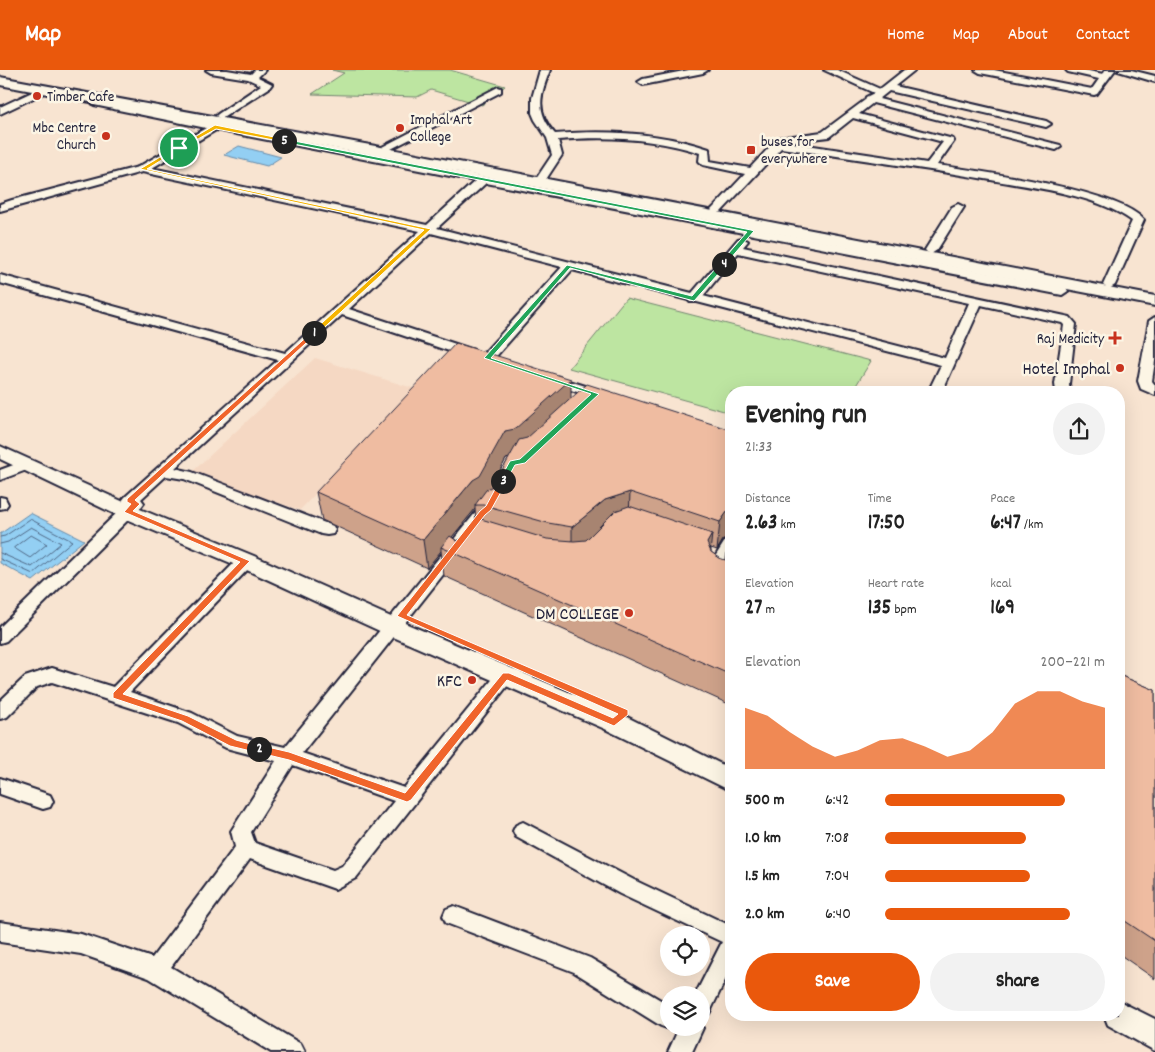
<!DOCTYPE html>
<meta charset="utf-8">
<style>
body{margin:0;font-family:Dekko,sans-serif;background:#f2f2f2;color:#222;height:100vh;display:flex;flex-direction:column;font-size:19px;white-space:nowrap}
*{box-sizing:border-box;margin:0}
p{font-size:16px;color:#767676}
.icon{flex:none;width:28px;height:28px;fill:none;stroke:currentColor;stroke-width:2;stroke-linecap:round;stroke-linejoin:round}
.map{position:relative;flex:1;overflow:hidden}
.details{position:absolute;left:725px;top:316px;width:400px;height:635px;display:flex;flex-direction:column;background:#fff;border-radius:20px;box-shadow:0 5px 20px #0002}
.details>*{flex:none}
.buttons{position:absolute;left:660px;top:856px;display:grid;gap:10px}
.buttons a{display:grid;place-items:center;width:50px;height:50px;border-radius:50%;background:#fff;box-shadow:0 5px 20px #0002;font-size:25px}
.pin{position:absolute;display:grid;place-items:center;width:42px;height:42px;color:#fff;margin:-21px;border:2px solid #fff;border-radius:50%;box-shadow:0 1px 5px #0007}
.km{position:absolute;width:25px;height:25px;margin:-12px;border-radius:50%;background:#222;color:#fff;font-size:14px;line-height:25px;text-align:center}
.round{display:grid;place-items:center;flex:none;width:52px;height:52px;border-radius:26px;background:#f2f2f2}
.summary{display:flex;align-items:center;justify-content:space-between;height:85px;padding:0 20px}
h1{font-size:28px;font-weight:700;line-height:38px}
.stats{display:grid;grid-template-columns:repeat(3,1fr);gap:8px;height:85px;padding:5px 20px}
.stats div{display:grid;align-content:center}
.stats b{font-size:21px;font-weight:700}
.stats small{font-size:14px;font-weight:400}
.stats p{font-size:14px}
.chart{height:140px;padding:10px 20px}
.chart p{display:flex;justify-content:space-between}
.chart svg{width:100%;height:90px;margin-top:5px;fill:#ea580c;opacity:.7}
.cta{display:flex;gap:10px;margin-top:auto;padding:10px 20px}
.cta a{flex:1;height:58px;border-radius:30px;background:#ea580c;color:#fff;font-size:20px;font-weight:700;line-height:58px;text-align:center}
.cta a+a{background:#f2f2f2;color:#222}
ul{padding:0 20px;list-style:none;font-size:16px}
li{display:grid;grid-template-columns:80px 60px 1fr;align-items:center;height:38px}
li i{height:12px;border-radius:6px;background:#ea580c}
header{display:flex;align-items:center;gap:30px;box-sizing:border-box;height:70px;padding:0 25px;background:#ea580c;color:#fff}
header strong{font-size:24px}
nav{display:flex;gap:28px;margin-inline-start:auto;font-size:18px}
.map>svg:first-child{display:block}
.built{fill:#f5d8c3}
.green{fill:#bde5a1;stroke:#70846e}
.water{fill:#93cff3;stroke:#668aa9}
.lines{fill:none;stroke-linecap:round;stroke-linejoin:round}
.shore{stroke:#4f6785;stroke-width:1}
.minor-casing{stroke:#22223b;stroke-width:4}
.major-casing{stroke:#22223b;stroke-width:4}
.highway-casing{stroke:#22223b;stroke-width:4}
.minor{fill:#fcf5e5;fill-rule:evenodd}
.major{fill:#fcf5e5;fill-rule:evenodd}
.highway{fill:#fcf5e5;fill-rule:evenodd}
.wall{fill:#cea28a;stroke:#22223b;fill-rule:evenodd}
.shaded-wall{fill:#a78471;stroke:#22223b}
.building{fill:#efbca1;stroke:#22223b}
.split-1{fill:#f5b400;stroke:#fff}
.split-2{fill:#f0652b;stroke:#fff}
.split-3{fill:#f0652b;stroke:#fff}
.split-4{fill:#22a559;stroke:#fff}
.split-5{fill:#22a559;stroke:#fff}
.split-6{fill:#f5b400;stroke:#fff}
.poi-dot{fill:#c8321e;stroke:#fcf5e5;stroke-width:2}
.labels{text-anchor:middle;stroke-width:5;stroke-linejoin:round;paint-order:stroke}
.far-poi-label{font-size:15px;fill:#22223b;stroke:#fcf5e5;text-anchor:start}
.poi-label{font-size:18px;fill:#22223b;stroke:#fcf5e5;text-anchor:end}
</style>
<header>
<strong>Map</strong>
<nav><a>Home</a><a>Map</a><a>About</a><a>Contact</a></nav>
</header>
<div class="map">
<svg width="1155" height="982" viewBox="0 0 1155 982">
<rect width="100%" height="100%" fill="#f8e4d1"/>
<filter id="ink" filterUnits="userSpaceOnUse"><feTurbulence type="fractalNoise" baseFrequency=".02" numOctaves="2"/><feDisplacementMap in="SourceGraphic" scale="10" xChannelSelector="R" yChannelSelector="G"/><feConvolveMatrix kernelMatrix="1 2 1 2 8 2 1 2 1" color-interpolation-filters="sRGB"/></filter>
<g filter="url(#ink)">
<path class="built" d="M315 288 416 319 300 440 191 403Z"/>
<path class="green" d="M332 0H450L505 16 482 35 431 20 417 27 312 24 344 3Z
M626 228 871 291 852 322H731V343L569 298Z"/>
<path class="water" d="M239 76 281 87 267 96 224 85Z
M30 443 84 470 33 511 0 493V464Z"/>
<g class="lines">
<path class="shore" d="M31 465 47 474 30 488 14 478Z
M0 467 5 466 30 449 72 471 33 504 0 489
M0 474 8 472 31 457 61 473 32 497 0 483"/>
<defs>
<path id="minor" d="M206 0H227L251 4 255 0H265L258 7 272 14 269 18 221 49 216 46 218 44 261 15 248 9 211 3Z
M540 0H550C540 26 535 41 555 64 606 60 659 62 709 79L710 91 750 98 778 68 822 62 865 30 866 27 874 23 824 0H837L880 19 904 0H915L895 16 1046 51 1051 54 1046 57 889 21 879 29 1060 75 1061 77 1056 80 873 33 859 44 953 69 954 71 937 95C979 101 1119 120 1144 150L1115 215 1109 219 1103 215 1132 151C1095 124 1035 118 991 110 921 98 851 88 781 78L721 142H713L711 140 713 138 745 104 703 95 699 91 700 83C655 68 605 66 558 70L562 85 543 114H535L534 112 552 85 547 68 535 50 532 43V28ZM853 48 943 72 927 93 787 72 829 67Z
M689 0H708L703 3 643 15 638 12 643 9Z
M975 0H994L1092 19 1099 9 1068 2 1066 0H1084L1103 4 1105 0H1115L1097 24 1094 25 980 3Z
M1115 0H1131L1155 6V12Z
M45 16 48 17V21L0 44V37Z
M498 17 501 18V22L391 79 387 80 382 77Z
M97 30 213 54 218 52 223 56 299 71 1066 218 1068 221 1062 225 486 113 437 158 692 223 738 169 742 168 748 171 743 177 1070 247 1076 254 1069 314 1070 322H1056L1055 314 1064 255 1062 253 981 235 942 322H928L941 295 697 232H690L688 230 572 200 492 291H482L480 288 482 285 562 197 431 163 349 239 477 281 479 284 477 287H467L342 245 175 398 192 402 333 456 335 460 333 464 327 465 321 464 184 409 166 406 141 429 144 433 141 437 6 571 0 573V557L125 435 122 431 125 427 278 290 0 213V205L285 283 420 161 142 102 0 141V134L12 130 138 97 206 58 94 35 92 33ZM216 60 475 111 427 155 152 98ZM738 183 969 233 945 288 703 226Z
M958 134 964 137 937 180 931 184 927 182 925 180 952 137Z
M1155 247V291L1152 311 1155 315V325L1141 319 1138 311 1149 251Z
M550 305 608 323 610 326 603 330 545 312 543 309 545 306Z
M27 390 32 392 34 395 32 398 0 410V400Z
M0 427 5 428 8 434 5 438 0 439Z
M490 430 495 431 498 435 495 439 302 683 404 718 500 600 506 598 512 600 515 605 512 610 356 808 335 819 250 789 171 897 301 974 305 982H271L149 908 81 884 0 872V852L81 864 152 888 235 777 231 761 276 691 226 678 178 653 52 612 37 617 7 647 0 649V631L25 607 52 598 113 617 240 487 246 485 252 487 254 491 252 495 130 622 192 643 237 666 285 677 485 431ZM293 695 394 731 342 796 333 800 255 773 251 762Z
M731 470V487L722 501 726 506 731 507V519L714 514 706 504V501L725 471Z
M0 708 50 725 53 731 50 737 43 739 0 724Z
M523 752 634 810 731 856V898L709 944 701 947V925H695L722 872 620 824 516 767 513 761 516 755Z
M454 836 590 888 669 935V958H673L669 959 661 956 574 902 446 853 443 846 446 839Z
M701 955 703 958 692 982H668L679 958H701Z"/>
<path id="major" d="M0 376 135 437 254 486 400 551 623 645 731 699V721L605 659 384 563 238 496 121 447 0 389Z
M1119 931 1155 949V981L1108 955 1104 945H1119Z"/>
<path id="highway" d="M0 7 381 77 1155 226V236L381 87 0 15Z"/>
</defs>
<use href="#minor" class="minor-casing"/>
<use href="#major" class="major-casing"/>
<use href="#highway" class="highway-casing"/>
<use href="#minor" class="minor"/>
<use href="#major" class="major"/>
<use href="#highway" class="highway"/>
</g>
<path class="wall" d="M571 329 731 360V635L444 506 441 481 427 498 322 450 316 422ZM509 388 494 415 491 417 506 389ZM475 439 476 454 464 468 457 471 452 467ZM730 468 728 473 726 490 721 489 711 482V478L717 480 723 470Z
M1119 605 1155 620V909L1119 884Z"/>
<path class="shaded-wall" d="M571 309V336L516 386 506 389 482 434 475 435V439L443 478 441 477V481L427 498 423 470 473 410 505 361Z
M630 422 629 450 572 485V457L605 430Z
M731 441V468L723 470 717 480 720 452 727 442Z
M712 464 709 492 707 473Z"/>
<path class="building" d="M456 273 571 309 515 359 505 361 480 406 473 410 423 470 316 422Z
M587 314 731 360V441L727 442 720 452 630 422 605 430 572 457 548 453 484 435H475L486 420 494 415 519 370 527 368Z
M629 436 712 464 707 473 711 482 721 489 731 491V605L441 477 450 466 457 471 464 468 481 449 547 469 574 471 586 470 615 441Z
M731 467V476L728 473Z
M1119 605 1155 620V871L1119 847Z"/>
</g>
<path class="split-1" d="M177 77 181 78 147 99 431 159 316 265H312V262L424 160 140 99Z"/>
<path class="split-2" d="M312 262 317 263 135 430 140 434 133 441 250 491 123 624 188 646 236 670 262 677 264 679 259 683 230 676 182 651 113 628V623L240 492 124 442 131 434 127 432V429Z"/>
<path class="split-3" d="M500 410 507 411 491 440 485 445 407 545 628 640V645L614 656 507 610 411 730 407 732 289 690 256 682 254 679 259 675 289 682 405 723 503 603H509L613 648 618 644 397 546 480 441 486 436Z"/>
<path class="split-4" d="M721 192 727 194 694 231 570 198 491 288 599 324 525 393 515 395 505 413H500L499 411 510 391 520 389 591 324 484 288 567 195 692 226Z"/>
<path class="split-5" d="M284 69 751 160 754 161 724 196 721 192 747 162 283 72Z"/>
<path class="split-6" d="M215 55 284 69 287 71 284 72 216 59 180 79 176 78Z"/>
<g class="poi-dot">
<circle cx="37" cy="26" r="5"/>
<circle cx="400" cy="58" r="5"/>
<circle cx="106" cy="66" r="5"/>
<rect x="746" y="75" width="10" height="10" rx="2.5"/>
<path d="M1112.5 260.5h5v5h5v5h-5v5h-5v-5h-5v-5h5z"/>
<circle cx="1120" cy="298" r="5"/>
<circle cx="629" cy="543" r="5"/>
<circle cx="472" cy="610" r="5"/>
</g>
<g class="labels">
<g class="far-poi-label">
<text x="47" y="31">Timber Cafe</text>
<text x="410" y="54">Imphal Art<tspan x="410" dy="17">College</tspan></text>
<text x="96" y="62" text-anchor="end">Mbc Centre<tspan x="96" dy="17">Church</tspan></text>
<text x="761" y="76">buses for<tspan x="761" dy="17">everywhere</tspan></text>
<text x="1104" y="273" text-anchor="end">Raj Medicity</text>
</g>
<g class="poi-label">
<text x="1110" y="304">Hotel Imphal</text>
<text x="619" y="549">DM COLLEGE</text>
<text x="462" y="616">KFC</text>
</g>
</g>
</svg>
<div class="buttons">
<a><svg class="icon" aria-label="locate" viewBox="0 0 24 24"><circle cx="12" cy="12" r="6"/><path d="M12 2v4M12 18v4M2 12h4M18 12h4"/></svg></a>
<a><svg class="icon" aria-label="layers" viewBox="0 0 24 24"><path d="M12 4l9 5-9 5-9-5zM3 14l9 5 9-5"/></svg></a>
</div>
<div class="pin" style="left:179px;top:78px;background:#1e9e55"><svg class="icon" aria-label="arrive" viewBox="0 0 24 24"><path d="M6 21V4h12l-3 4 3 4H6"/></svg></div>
<b class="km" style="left:314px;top:263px">1</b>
<b class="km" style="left:259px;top:679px">2</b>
<b class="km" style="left:503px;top:411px">3</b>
<b class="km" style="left:724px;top:194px">4</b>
<b class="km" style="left:284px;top:71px">5</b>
<section class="details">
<div class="summary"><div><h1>Evening run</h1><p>21:33</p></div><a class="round"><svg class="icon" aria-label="share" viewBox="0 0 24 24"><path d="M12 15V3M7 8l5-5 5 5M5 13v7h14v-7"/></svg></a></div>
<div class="stats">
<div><p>Distance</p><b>2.63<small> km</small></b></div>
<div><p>Time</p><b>17:50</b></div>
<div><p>Pace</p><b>6:47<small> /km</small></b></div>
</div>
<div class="stats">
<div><p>Elevation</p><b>27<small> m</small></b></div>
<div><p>Heart rate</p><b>135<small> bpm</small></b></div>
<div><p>kcal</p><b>169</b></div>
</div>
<div class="chart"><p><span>Elevation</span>200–221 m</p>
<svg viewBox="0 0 160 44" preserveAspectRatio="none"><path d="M0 44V14L10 18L20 26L30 33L40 38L50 35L60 30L70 29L80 33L90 38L100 35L110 26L120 12L130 6L140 6L150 11L160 14V44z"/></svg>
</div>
<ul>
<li><b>500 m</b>6:42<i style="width:82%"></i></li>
<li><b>1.0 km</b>7:08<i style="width:64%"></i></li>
<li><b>1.5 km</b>7:04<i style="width:66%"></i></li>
<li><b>2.0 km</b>6:40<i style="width:84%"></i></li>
</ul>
<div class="cta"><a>Save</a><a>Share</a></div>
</section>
</div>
